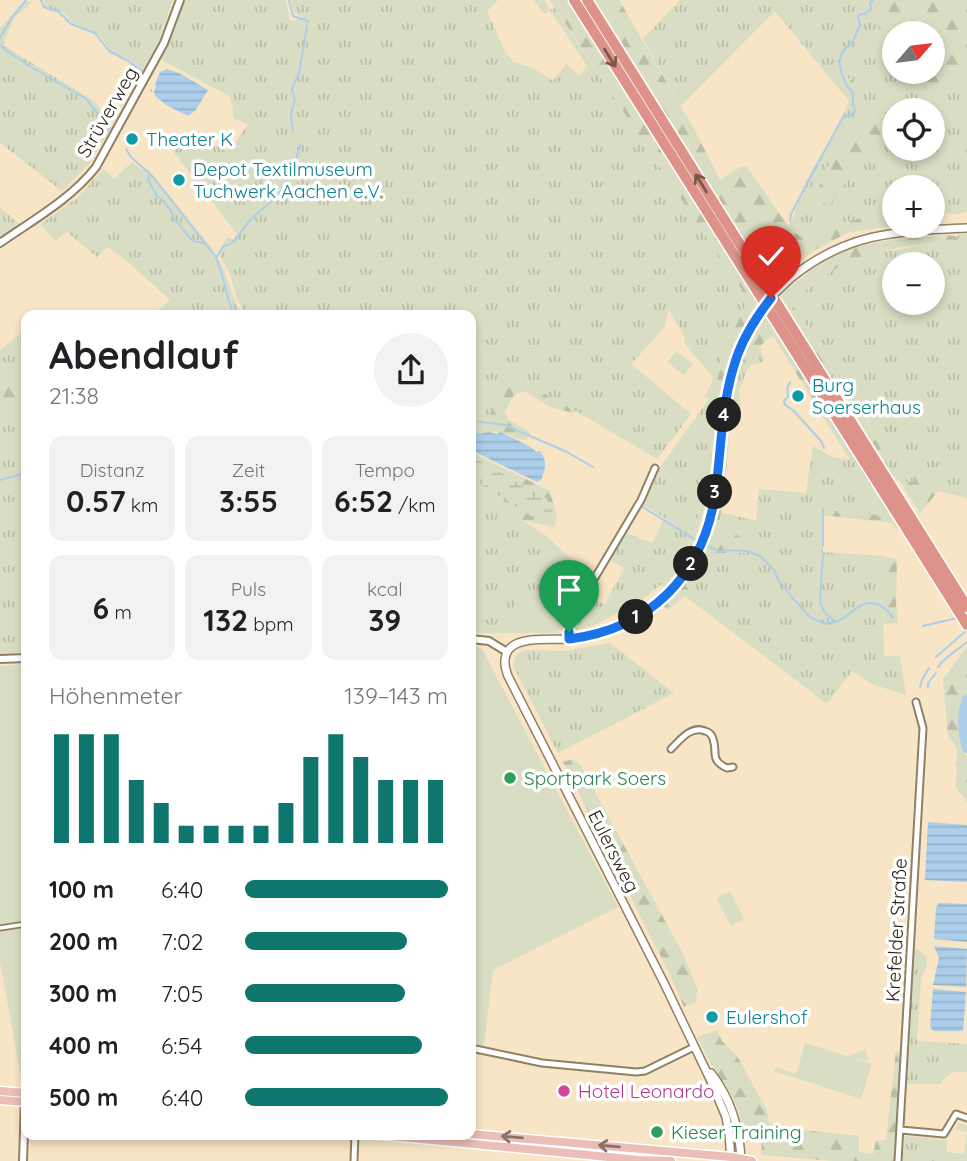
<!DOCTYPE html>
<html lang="de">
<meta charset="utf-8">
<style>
body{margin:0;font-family:Quicksand,sans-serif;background:#f2f2f2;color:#202124;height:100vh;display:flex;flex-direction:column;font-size:26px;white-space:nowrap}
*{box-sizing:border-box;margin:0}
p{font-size:23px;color:#757577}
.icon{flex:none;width:38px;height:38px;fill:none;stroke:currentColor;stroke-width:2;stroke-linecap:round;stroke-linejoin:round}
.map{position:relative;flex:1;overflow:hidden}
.side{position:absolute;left:21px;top:310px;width:455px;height:830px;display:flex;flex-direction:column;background:#fff;border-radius:14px;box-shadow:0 4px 10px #0003}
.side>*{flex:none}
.needle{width:46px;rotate:62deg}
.fabs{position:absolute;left:882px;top:21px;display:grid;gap:14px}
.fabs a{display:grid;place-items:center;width:63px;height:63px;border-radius:50%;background:#fff;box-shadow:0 4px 10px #0003;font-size:35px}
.pin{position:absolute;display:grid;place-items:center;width:60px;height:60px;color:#fff;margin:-72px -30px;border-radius:50% 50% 50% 0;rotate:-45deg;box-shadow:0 0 7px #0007}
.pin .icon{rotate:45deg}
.km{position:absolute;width:35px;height:35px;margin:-18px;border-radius:50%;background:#222;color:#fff;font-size:19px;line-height:35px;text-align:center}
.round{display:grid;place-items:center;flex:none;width:74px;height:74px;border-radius:37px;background:#f2f2f2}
.headline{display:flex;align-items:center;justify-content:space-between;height:119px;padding:0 28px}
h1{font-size:38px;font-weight:700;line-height:52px}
.stats{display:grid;grid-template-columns:repeat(3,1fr);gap:10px;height:119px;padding:7px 28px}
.stats div{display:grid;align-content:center;border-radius:14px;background:#f2f2f2;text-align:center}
.stats b{font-size:30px;font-weight:700}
.stats small{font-size:19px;font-weight:400}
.stats p{font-size:19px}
.chart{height:196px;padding:14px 28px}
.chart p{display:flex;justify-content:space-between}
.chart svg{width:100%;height:126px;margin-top:7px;stroke:#0f766e;stroke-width:6}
ul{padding:0 28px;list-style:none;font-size:23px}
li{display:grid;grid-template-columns:112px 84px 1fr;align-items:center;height:52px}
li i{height:18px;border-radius:9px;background:#0f766e}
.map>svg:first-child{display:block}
.grass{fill:url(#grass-tufts);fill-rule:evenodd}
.forest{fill:url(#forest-firs)}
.wetland{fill:url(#wetland-marsh)}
.green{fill:#d8ddc3}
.water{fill:url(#water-rules)}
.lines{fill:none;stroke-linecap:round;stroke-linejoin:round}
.stream{stroke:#acceeb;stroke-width:2}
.river{stroke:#acceeb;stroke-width:10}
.pedestrian-casing{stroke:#918164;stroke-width:7}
.minor-casing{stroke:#918164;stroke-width:9}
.tertiary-casing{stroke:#918164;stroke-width:10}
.secondary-casing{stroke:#918164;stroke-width:10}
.primary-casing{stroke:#fff;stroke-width:11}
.motorway-casing{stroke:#fff;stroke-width:13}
.pedestrian{stroke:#fff;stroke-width:3.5}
.minor{stroke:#fff;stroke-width:5}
.tertiary{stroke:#fff;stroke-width:6}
.secondary{stroke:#fff;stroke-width:7}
.primary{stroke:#ebbeb8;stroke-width:8}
.motorway{stroke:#dd9389;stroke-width:10}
.secondary-bridge-casing{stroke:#918164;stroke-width:10;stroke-linecap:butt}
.secondary-bridge{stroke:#fff;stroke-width:7}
.oneway{stroke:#7b564b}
.oneway2{stroke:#8b7168}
.route-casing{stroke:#fff;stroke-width:14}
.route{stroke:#1a73e8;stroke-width:9}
.culture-dot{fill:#0f9aa8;stroke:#fff;stroke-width:2.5}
.leisure-dot{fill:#2e9e5b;stroke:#fff;stroke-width:2.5}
.hotel-dot{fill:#d1479c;stroke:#fff;stroke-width:2.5}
.labels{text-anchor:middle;stroke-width:7;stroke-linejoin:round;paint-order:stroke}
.street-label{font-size:19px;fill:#2b2419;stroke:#fff}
.culture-label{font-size:19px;fill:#0d838f;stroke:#fff;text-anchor:start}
.leisure-label{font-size:19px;fill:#27864d;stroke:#fff;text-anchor:start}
.hotel-label{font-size:19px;fill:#b23c85;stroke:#fff;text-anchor:start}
</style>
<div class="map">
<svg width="967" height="1161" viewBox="0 0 967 1161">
<defs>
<pattern id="grass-tufts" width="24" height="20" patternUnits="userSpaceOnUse" patternTransform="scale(1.75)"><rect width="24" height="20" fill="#d8ddc3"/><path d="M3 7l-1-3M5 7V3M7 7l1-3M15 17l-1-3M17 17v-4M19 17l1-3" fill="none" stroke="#babea7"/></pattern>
<pattern id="forest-firs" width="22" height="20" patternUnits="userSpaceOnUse" patternTransform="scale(1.75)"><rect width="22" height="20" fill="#d8ddc3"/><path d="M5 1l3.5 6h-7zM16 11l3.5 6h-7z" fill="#babea7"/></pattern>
<pattern id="wetland-marsh" width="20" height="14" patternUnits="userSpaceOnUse" patternTransform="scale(1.75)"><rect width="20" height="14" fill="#d8ddc3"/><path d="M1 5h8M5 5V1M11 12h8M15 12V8" fill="none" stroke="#babea7"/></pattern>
<pattern id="water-rules" width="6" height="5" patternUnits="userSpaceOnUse" patternTransform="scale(1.75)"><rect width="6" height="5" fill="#acceeb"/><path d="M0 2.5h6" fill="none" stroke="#94b1c9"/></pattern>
</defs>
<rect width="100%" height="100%" fill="#f7e5c6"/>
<path class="grass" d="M44 0H173L158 42 143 71 129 60 110 51 102 38 96 33 72 22 63 12 50 9 46 6Z
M183 0H286L290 21 304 18 294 12 291 0H498L487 11 506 54 514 62 533 68 553 81 566 64 579 76 587 66 550 10 544 14 534 0H544L550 10 554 7 675 190 741 288 745 306 722 356 716 387 710 398 718 400 710 474 705 473 699 513 693 537 670 573 660 585 638 603 590 627 576 630 575 624 589 598 605 604 624 568 610 560 626 533 652 543 665 518 641 504 656 473 709 399 704 396 710 388 713 377 685 344 684 336 669 310 664 328 631 364 691 414 657 459 576 411 537 390 499 359 501 374 492 393 496 397 490 415 471 421V315H247L237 299 230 274 218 252 227 238 234 239 237 234 173 151 181 140 187 145 190 141 195 145 203 141 229 150 248 125 233 118V107L229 96 160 59 167 44Z
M680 0H862L876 17 883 44 894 45V72H929L928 105 934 108 952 79 967 65V149L933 128V110H894V117L879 110 867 117 826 169 816 198 830 206 843 185 878 148 884 138 893 134 894 135V149H930L943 154 955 150 967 158V212L958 214 933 212V187H894V213C860 217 833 223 803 239L788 226C796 216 797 203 802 191 817 154 846 123 854 84L840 70H823L775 11 681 106 643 39Z
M24 2H32L14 18 3 45 94 101 113 124 89 164 62 191 0 143V28Z
M132 162 143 171 147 169 154 176 213 250 211 253 223 268 237 306 244 315H153L170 300 122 257 107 247 97 257 67 232 55 241 40 224 77 198 103 169 114 179Z
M0 207 20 225 0 239Z
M967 234V498L938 491 919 459 914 473V481L901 483 891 473 883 459H886L881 443 845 390 841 392 828 373 832 370C822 345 807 324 790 304 808 289 826 272 848 262 866 253 886 251 906 248 922 245 938 242 954 243L958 239 954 236ZM894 264H933V303H894Z
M26 329V382L18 387 6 379 0 381V350Z
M760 347 764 360 763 362 751 365 747 370 739 391 741 407 740 414 731 411 726 475 722 474 725 431 735 374 738 366 745 367 751 365Z
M26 395V652L0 654V396Z
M813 446 832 457 850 460 854 456 862 469 857 471 884 516 822 509 823 552 882 556 884 656H900L906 695 872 684 852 671 827 704 685 596 713 557 722 529 719 526 721 512 756 521 759 489 806 493Z
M471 483 521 520 544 534 587 573 578 587 585 591 572 612 516 600 511 633H471Z
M610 643 674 693 558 753 513 666 516 655 525 650 564 651Z
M914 947 927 957V966L921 977 917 1041 967 1044V1072C952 1071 949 1072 940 1084H907Z
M959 1122 967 1126V1161H902L905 1136 947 1140V1152L964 1154 967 1132 956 1129Z
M403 1134H439L635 1152 719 1158V1160L653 1154 640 1156Z"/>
<path class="forest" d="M550 0H567L757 302C738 333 725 364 718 400L710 398 716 387 722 356 745 306 741 288 675 190Z
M595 0H619L694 129 720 180 742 166 747 167 788 226 803 239C835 223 859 217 894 213V226L849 232 813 251 772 283Z
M862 0H967V65L952 79 934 109 928 105 929 72H933V33H894V45L883 44 876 17Z
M823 70H840L855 84 850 102Z
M879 110 894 117V135L884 138 878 148 843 185 829 207 815 198 826 169 867 117Z
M933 128 967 149V158L955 150 943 154 930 149H933Z
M946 235 954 236 958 239 955 243C927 241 873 250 848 262 826 272 809 288 791 303 807 327 821 343 832 370L828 373 781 296C796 283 811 268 828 259 864 239 906 239 946 235Z
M766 315 854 456 850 460 773 336C761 341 757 353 751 365L745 367 738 366 755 329Z
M490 356 499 359 537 390 576 411 574 413 550 407 524 391 514 395 505 412 509 420 530 432 526 441 496 431 471 435V421L490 415 496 397 492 394 501 374 488 369 485 362Z
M6 379 18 387 26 382 25 402 21 406 11 405 5 397 0 396V381Z
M845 390 881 443 886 455V459H883L841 392Z
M471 452 550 491 557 517 554 527 521 520 471 483Z
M919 459 938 491 920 514 901 483 914 481V473L912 468Z
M862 469 898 527 897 529 891 523 822 515 821 509 884 516 857 471Z
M705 473 710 474C703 522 696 549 664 587L660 585C672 571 685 555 692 539 700 518 702 494 705 473Z
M722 474 726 475 719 526 752 543 748 553H715L687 594 668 610 662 606C680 589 699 568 707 544 715 522 718 498 722 474Z
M882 556 897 559 896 604 898 623 884 624Z
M967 647V719L959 723 967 759V802L956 787 957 751 954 743 948 736 943 679Z
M573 759 581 766 682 952 697 988 696 1002 684 1007 672 979 563 762Z
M717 1030 722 1041 737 1056 767 1110 769 1123 783 1128 859 1136V1152L873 1154 876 1141 886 1140 896 1051H903L894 1161H834L761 1155 762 1132 743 1129 738 1110 728 1089 712 1065 697 1037Z"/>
<path class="wetland" d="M471 456 547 499 554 518 541 522 471 478Z"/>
<path class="green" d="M676 351 693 364 684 375 667 362Z
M515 600 572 612 565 627 554 633H511Z
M471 645 482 649 618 907 493 970 484 1045 471 1043Z
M26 664V1084L22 1083 0 961V666Z
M730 891 744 919 731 926 716 898Z
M805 1043 850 1057 851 1055 866 1049 868 1061 851 1057 872 1064 861 1099 774 1071 776 1067 796 1074Z"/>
<path class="water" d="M167 69 179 73 208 90 195 111 188 116 168 106 155 96 154 91 156 88 155 85 160 72Z
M489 432 497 434 500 432 527 445 537 452 540 451C547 460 546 469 541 480L537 482 471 450V435Z
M928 822 967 825V882L925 880Z
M939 903 967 904V942L934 939 936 908Z
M934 946 967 949 966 987 933 985 939 958Z
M933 989 966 992 963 1031H933L930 1026Z"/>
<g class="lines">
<path class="stream" d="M41 0 44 7 52 10 58 11 71 24 95 33 109 51 128 61 143 72
M289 0 293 16 306 20 308 22
M0 38 13 16 26 0
M0 44C5 53 19 57 26 64L85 98 112 130
M151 91V90
M293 132 291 114 295 99 292 91 293 86 299 73 307 26
M126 149 131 157 153 177 216 257C225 275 224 297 235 315
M149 176 148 180 157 196 162 200 170 209 174 218 190 238 193 241 204 243
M790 221 791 214 803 191 843 117 854 113 855 110 853 105V93L847 86 842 75 839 61 843 51 853 41 860 25 858 17 861 14H865L871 9 870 3 873 0
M217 256 224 246C237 243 239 233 247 224 254 215 263 208 271 202 285 192 296 160 301 144
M790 382 787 388 788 397 784 401 785 405 793 410 821 441 824 448
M471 423 474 421 505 425 567 452 593 467
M0 480 26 473
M641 506 699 542
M704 544 720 552 730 550 746 551 760 556 774 570 779 581 794 600C802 605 805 616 814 619 818 621 826 623 830 623 849 622 859 594 881 606 886 608 890 614 893 618
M823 546V509
M823 553 820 602 825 613 835 621
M923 626 957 618
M936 657 967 630
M938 667C944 657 958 650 967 642
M920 687 922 680 929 668
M928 687V683L936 673
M963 729 967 733"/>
<path class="river" d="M967 700C961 715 963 733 967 748"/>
<defs>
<path id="pedestrian" d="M0 928 26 924"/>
<path id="minor" d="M569 639V632L571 618 641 500 655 468
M671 749C680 740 691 725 705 731 709 732 712 735 713 739 718 752 709 760 727 768L733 767
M471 1048 542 1063 636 1072 645 1071 694 1047
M901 1130 944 1134 956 1114 967 1118
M354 1161 355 1134
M898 1161 923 728 916 702"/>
<path id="tertiary" d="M0 243C33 220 71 199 96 167L164 43 180 0
M471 639 489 641 507 652
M0 659 26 658
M23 1161 25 1100"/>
<path id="secondary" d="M791 278C847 232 898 231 967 228
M711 1073C731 1099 740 1129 741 1161
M731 1161 729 1133 726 1117 711 1081 664 983 508 676C503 664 503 650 516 644 530 637 554 640 569 639 603 636 639 620 665 596 729 536 711 460 729 383 734 360 743 339 755 319"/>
<path id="primary" d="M0 1091 26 1093
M0 1100 26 1102
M370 1134 639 1160 671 1161
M471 1134 731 1157 752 1161"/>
<path id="motorway" d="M574 0 967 625
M587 0 967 607"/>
</defs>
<use href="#pedestrian" class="pedestrian-casing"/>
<use href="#minor" class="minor-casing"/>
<use href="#tertiary" class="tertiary-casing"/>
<use href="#secondary" class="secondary-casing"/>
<use href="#primary" class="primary-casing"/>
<use href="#motorway" class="motorway-casing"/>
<use href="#pedestrian" class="pedestrian"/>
<use href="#minor" class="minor"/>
<use href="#tertiary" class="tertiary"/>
<use href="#secondary" class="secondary"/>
<use href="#primary" class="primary"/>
<use href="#motorway" class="motorway"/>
<defs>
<path id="secondary-bridge" d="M755 319 770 298 791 278"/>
</defs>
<use href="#secondary-bridge" class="secondary-bridge-casing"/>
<use href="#secondary-bridge" class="secondary-bridge"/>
</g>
<defs><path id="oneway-shaft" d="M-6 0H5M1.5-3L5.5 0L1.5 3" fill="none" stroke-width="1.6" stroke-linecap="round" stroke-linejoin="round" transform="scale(1.75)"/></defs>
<g class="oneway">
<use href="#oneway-shaft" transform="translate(610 58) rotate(58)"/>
<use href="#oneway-shaft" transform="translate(701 183) rotate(-122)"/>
</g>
<g class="oneway2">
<use href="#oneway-shaft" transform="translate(512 1137) rotate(-175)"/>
<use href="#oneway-shaft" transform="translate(609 1146) rotate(-175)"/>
</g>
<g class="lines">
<defs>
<path id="route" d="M569 632V639C650 629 702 576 715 496 721 454 721 410 733 369 740 342 754 320 771 298"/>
</defs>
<use href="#route" class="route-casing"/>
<use href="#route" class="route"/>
</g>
<g class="culture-dot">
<circle cx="132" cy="139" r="7"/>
<circle cx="179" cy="180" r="7"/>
<circle cx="798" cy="396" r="7"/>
<circle cx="712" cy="1017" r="7"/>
</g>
<g class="leisure-dot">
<circle cx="510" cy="778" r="7"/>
<circle cx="657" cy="1132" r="7"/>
</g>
<circle class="hotel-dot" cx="564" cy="1091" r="7"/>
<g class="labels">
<g class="street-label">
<text transform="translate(107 112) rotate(-60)" y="7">Strüverweg</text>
<text transform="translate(614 851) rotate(63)" y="7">Eulersweg</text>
<text transform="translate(896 930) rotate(-87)" y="7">Krefelder Straße</text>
</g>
<g class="culture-label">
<text x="146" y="146">Theater K</text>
<text x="193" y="176">Depot Textilmuseum<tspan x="193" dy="22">Tuchwerk Aachen e.V.</tspan></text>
<text x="812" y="392">Burg<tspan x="812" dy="22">Soerserhaus</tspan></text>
<text x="726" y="1024">Eulershof</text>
</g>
<g class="leisure-label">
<text x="524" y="785">Sportpark Soers</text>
<text x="671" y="1139">Kieser Training</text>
</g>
<g class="hotel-label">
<text x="578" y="1098">Hotel Leonardo</text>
</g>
</g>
</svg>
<div class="fabs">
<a><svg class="needle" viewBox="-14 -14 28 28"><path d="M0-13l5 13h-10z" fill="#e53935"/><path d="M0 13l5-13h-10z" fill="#757577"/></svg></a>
<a><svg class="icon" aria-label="locate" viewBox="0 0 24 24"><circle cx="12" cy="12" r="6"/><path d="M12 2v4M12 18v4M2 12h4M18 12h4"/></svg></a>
<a>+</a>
<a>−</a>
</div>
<div class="pin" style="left:569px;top:632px;background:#1e9e55"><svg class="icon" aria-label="arrive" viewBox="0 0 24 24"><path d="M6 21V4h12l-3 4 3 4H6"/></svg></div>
<div class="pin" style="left:771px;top:298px;background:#d93025"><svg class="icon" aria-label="check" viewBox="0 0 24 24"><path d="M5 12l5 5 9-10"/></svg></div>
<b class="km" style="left:636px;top:617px">1</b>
<b class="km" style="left:691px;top:564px">2</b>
<b class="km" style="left:715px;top:492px">3</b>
<b class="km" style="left:724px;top:415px">4</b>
<section class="side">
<div class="headline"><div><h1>Abendlauf</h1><p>21:38</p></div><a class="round"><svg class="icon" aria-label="share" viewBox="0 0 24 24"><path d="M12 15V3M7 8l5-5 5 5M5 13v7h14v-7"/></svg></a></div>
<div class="stats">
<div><p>Distanz</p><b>0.57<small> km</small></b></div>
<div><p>Zeit</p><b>3:55</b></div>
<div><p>Tempo</p><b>6:52<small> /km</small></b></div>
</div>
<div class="stats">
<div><b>6<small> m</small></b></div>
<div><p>Puls</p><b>132<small> bpm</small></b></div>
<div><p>kcal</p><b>39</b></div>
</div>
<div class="chart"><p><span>Höhenmeter</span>139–143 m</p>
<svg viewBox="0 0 160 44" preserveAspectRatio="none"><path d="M5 44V6M15 44V6M25 44V6M35 44V22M45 44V30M55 44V38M65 44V38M75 44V38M85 44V38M95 44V30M105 44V14M115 44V6M125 44V14M135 44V22M145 44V22M155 44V22"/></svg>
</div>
<ul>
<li><b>100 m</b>6:40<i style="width:100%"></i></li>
<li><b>200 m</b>7:02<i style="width:80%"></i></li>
<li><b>300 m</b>7:05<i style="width:79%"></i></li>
<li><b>400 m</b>6:54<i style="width:87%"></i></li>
<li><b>500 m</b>6:40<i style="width:100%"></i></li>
</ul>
</section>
</div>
